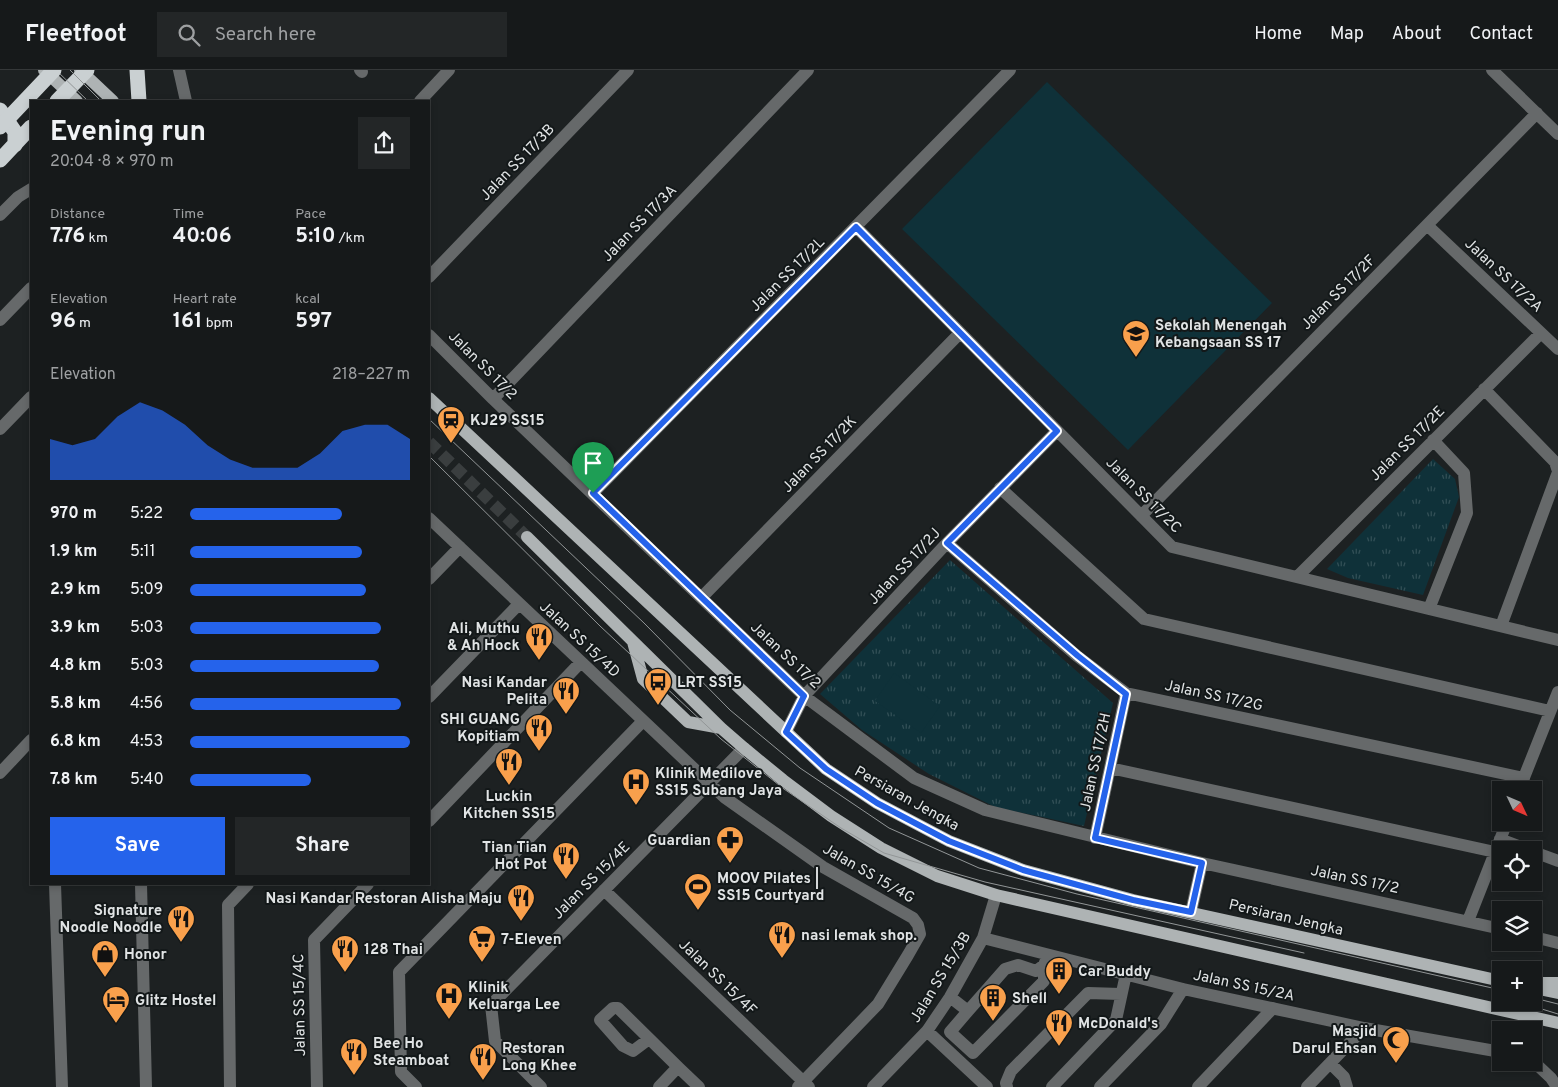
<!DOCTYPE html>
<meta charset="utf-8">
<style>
body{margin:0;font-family:Overpass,sans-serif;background:#232627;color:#f1f3f6;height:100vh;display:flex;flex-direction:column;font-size:19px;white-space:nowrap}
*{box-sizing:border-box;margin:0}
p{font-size:16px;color:#9ea0a2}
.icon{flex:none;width:28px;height:28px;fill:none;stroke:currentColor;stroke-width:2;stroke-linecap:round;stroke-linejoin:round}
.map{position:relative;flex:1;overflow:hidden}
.side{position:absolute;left:30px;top:30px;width:400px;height:785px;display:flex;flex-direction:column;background:#16191a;border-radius:0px;box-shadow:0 2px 8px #0003,0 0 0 1px #353839}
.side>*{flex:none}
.needle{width:32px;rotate:134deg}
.buttons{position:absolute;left:1492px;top:711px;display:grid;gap:10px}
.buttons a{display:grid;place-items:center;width:50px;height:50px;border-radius:0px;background:#16191a;box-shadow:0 2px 8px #0003,0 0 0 1px #353839;font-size:25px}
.pin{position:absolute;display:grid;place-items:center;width:42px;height:42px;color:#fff;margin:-51px -21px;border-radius:50% 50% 50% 0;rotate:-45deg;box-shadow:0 0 5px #0007}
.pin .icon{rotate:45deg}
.round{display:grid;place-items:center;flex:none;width:52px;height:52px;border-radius:0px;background:#232627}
.head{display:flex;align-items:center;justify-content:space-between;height:85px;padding:0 20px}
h1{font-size:28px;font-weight:700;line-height:38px}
.figures{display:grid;grid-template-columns:repeat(3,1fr);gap:8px;height:85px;padding:5px 20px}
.figures div{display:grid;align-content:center}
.figures b{font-size:21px;font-weight:700}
.figures small{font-size:14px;font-weight:400}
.figures p{font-size:14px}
.chart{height:140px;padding:10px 20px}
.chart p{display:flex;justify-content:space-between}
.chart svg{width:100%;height:90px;margin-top:5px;fill:#2563eb;opacity:.7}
.cta{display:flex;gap:10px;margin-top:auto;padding:10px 20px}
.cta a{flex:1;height:58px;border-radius:0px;background:#2563eb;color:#fff;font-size:20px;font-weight:700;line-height:58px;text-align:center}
.cta a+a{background:#232627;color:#f1f3f6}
ul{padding:0 20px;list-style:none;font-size:16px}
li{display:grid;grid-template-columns:80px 60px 1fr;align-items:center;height:38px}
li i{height:12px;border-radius:6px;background:#2563eb}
header{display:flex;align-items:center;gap:30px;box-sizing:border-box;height:70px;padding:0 25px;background:#16191a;border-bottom:1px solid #353839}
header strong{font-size:24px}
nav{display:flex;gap:28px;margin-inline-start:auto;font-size:18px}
.search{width:350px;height:45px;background:#232627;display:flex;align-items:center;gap:12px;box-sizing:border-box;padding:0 18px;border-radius:0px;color:#9ea0a2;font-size:19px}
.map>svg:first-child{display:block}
.park{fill:url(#park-tufts)}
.pitch{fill:#0f3139}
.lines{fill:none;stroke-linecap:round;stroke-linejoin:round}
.major-tunnel{stroke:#3a3e3f;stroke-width:12;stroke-dasharray:12 6;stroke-linecap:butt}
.minor{stroke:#66696a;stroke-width:12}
.major{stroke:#aeb3b4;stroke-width:12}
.highway{stroke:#cad0d2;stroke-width:15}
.tram{stroke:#929697;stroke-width:1}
.highway-bridge{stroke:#cad0d2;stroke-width:15}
.route-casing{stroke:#fff;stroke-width:10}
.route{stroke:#2563eb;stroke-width:6}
.labels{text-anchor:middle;stroke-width:4;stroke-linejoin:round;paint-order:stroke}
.street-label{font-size:15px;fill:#e1e4e5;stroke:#131819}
.poi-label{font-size:15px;font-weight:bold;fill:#e1e4e5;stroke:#131819;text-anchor:start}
</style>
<header>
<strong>Fleetfoot</strong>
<div class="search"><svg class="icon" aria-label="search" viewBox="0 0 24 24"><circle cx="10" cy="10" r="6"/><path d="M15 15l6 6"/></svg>Search here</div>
<nav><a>Home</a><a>Map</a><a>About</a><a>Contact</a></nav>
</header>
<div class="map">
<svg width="1558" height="1017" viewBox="0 0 1558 1017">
<defs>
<pattern id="park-tufts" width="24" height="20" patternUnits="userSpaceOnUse" patternTransform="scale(1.25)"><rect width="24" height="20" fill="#0f3139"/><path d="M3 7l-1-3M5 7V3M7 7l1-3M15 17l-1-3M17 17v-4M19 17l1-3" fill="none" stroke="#324f56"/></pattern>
</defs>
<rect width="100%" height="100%" fill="#1d2122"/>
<path class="park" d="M1433 389 1455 409 1459 427 1423 525 1348 508 1327 499Z
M950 490 1113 633 1084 756 995 737 929 704 862 660 820 624Z"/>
<path class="pitch" d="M1047 12 1272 233 1128 380 902 159Z
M894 603 940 636 921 663 875 631Z"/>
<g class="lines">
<path class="major-tunnel" d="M429 372 527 467"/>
<path class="minor" d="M179 0 186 31
M360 0 362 2
M1492 0 1558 64
M420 31 449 0
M0 145 18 127 31 119
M1427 155 1558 279
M856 157 1172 477 1558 570
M429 207 628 0
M0 250 31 218
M429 265 493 329 804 626 914 708 985 740 1202 793 1501 859
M1484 319 1555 392 1558 401
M493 329 808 0
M0 359 31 327
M1000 418 1144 549 1550 641
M593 423 1010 0
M1141 446 1537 43
M429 448 724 727 823 797 913 848 918 855 920 864 908 885 878 934 798 1017
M947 473 1077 586 1126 623 1524 708
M1297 507 1541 263
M429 509 460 477
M702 527 960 263
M1429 539 1467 443 1464 403 1433 370
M1501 556 1558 402
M429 627 519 534
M786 662 804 626 947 473 1057 361
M1110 698 1495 782
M0 703 31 670
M1519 720 1558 622
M429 751 581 592
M1095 768 1126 623
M1500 769 1529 780
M1534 782 1558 791
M55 814 62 1017
M141 814 146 1017
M604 820 809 1017
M1191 842 1202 793
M1468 851 1507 752
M1534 867 1558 873
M983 868 1183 919 1364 958 1501 982
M950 927 968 941 1005 899 1018 895 1036 901 1044 895 1046 890
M968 941 950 962 973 983 1044 911V895
M927 961 987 1017
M649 969 633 981 623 976 600 950 613 938H618L678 997 659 1017
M1534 992 1551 1008 1557 1017
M1330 993 1344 1007 1347 1017
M678 997 699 1017
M230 1017 228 835 248 814
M317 1017 314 870 368 814
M416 1017 401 1002 399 902 643 651
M541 1017 495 971 491 935 744 678
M873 1017 927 961 950 927 983 868 996 825
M1007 1017 1006 1013 1011 1001 1088 923 1121 924
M1052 1017 1116 950 1126 904
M1100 1017 1161 954 1183 919
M1198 1017 1273 938
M1307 1017 1364 958"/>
<path class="major" d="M44 0 77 31
M80 0 113 31
M429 328 826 699 877 733 949 771 1023 800 1133 830 1501 911
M527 467 721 658 744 678 783 710 831 746 881 778 937 806 996 825 1558 953
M633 572 643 609 688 652 721 658
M1536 913H1558
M1534 918 1558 923"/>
<path class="highway" d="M137 0 139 31
M57 31 87 0
M0 40 15 62V75
M0 90 31 57"/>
<path class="tram" d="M56 0 88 31
M70 0 101 31
M429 349 644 553 730 640 800 698 889 758 979 798 1077 824 1501 920
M429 386 600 556 721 669 784 719 841 758 884 783 985 812 1304 883
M1534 928 1558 934
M1519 932 1558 944"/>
<path class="highway-bridge" d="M0 57 54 0"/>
</g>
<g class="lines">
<defs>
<path id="route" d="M856 157 1057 361 947 473 1078 586 1126 624 1095 768 1202 793 1191 842 1133 830 1023 800 949 771 877 733 826 699 786 662 804 626 593 423Z"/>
</defs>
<use href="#route" class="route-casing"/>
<use href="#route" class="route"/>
</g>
<defs>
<symbol id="school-pin" viewBox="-11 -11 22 30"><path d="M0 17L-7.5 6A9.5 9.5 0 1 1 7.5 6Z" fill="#f9a04c" stroke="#131819"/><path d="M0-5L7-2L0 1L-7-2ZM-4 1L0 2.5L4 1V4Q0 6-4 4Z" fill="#111"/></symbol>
<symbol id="station-pin" viewBox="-11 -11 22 30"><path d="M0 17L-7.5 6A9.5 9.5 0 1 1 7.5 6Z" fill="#f9a04c" stroke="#131819"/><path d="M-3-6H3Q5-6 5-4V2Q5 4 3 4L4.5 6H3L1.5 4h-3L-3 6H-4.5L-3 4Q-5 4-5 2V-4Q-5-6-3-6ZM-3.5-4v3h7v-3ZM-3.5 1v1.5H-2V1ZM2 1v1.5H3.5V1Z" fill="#111"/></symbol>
<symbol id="restaurant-pin" viewBox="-11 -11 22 30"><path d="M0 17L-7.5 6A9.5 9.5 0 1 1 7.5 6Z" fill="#f9a04c" stroke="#131819"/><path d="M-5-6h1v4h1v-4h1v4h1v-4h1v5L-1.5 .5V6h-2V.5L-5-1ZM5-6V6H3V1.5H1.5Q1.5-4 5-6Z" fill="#111"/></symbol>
<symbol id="bus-pin" viewBox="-11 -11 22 30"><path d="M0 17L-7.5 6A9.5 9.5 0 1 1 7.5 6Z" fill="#f9a04c" stroke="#131819"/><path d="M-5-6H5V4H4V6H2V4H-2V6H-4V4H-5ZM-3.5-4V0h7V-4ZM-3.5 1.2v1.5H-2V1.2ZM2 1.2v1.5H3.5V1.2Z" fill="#111"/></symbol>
<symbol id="hospital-pin" viewBox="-11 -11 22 30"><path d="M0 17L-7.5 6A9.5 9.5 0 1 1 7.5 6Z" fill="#f9a04c" stroke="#131819"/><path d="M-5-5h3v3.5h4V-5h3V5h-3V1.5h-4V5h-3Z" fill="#111"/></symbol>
<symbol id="pharmacy-pin" viewBox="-11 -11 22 30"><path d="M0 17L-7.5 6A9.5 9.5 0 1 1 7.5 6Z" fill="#f9a04c" stroke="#131819"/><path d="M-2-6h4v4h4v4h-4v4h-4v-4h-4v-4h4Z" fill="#111"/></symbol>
<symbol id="stadium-pin" viewBox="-11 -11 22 30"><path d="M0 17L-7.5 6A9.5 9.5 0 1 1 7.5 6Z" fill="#f9a04c" stroke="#131819"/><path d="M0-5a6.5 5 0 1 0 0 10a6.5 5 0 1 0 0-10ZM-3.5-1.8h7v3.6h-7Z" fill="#111"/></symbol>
<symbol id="supermarket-pin" viewBox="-11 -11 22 30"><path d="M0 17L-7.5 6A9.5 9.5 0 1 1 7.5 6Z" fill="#f9a04c" stroke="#131819"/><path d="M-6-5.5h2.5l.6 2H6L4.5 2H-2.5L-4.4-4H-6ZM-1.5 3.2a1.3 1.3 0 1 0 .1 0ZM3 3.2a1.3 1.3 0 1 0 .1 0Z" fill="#111"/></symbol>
<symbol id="shop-pin" viewBox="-11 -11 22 30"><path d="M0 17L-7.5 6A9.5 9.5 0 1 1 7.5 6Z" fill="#f9a04c" stroke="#131819"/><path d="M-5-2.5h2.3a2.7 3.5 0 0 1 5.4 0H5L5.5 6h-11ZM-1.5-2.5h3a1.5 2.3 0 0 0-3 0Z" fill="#111"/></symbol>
<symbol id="building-pin" viewBox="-11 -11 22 30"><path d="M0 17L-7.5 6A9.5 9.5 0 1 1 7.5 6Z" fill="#f9a04c" stroke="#131819"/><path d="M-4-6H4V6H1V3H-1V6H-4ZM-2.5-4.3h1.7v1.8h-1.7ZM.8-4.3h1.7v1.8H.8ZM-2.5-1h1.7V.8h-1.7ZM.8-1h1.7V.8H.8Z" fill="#111"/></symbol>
<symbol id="hotel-pin" viewBox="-11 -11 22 30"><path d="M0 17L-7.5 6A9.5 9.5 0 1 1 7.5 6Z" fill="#f9a04c" stroke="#131819"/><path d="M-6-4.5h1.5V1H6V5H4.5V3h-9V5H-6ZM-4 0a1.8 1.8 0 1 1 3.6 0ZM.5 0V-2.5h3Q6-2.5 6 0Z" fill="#111"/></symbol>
<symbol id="mosque-pin" viewBox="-11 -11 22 30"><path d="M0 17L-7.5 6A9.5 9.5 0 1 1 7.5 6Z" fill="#f9a04c" stroke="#131819"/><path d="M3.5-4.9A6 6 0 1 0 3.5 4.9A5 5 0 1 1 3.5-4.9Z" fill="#111"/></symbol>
</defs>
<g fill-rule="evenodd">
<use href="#school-pin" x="1120" y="248" width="32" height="43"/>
<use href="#station-pin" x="435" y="334" width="32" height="43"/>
<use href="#restaurant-pin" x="523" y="551" width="32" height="43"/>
<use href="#bus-pin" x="642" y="596" width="32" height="43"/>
<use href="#restaurant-pin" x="550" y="605" width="32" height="43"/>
<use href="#restaurant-pin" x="523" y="642" width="32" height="43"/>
<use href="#restaurant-pin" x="493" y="676" width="32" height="43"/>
<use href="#hospital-pin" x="620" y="696" width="32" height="43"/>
<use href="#pharmacy-pin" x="714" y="754" width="32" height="43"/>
<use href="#restaurant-pin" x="550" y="770" width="32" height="43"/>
<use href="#stadium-pin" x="682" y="801" width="32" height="43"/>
<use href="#restaurant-pin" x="505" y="812" width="32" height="43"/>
<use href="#restaurant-pin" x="165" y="833" width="32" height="43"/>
<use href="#restaurant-pin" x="766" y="849" width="32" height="43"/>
<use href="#supermarket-pin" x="466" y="853" width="32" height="43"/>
<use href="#restaurant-pin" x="329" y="863" width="32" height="43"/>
<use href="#shop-pin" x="89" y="868" width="32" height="43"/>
<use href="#building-pin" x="1043" y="885" width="32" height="43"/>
<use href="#hospital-pin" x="433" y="910" width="32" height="43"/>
<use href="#building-pin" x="977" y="912" width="32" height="43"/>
<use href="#hotel-pin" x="100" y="914" width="32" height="43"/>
<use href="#restaurant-pin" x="1043" y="937" width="32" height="43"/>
<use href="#mosque-pin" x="1380" y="954" width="32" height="43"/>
<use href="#restaurant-pin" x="338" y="966" width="32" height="43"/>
<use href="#restaurant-pin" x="467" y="971" width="32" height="43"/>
</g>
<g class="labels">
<g class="street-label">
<text transform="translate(517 92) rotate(-46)" y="5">Jalan SS 17/3B</text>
<text transform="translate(639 153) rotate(-46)" y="5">Jalan SS 17/3A</text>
<text transform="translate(787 204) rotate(-45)" y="5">Jalan SS 17/2L</text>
<text transform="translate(1504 205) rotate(43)" y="5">Jalan SS 17/2A</text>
<text transform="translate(1338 222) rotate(-45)" y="5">Jalan SS 17/2F</text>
<text transform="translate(483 295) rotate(45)" y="5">Jalan SS 17/2</text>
<text transform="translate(1407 373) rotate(-45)" y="5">Jalan SS 17/2E</text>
<text transform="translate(819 384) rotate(-46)" y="5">Jalan SS 17/2K</text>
<text transform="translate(1144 425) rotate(45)" y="5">Jalan SS 17/2C</text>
<text transform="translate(904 496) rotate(-47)" y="5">Jalan SS 17/2J</text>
<text transform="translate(580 569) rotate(43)" y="5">Jalan SS 15/4D</text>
<text transform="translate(786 585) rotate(43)" y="5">Jalan SS 17/2</text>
<text transform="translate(1214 625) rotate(12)" y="5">Jalan SS 17/2G</text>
<text transform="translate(1095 692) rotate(-78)" y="5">Jalan SS 17/2H</text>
<text transform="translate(907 728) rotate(29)" y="5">Persiaran Jengka</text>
<text transform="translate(869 803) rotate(30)" y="5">Jalan SS 15/4G</text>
<text transform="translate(1355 809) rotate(12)" y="5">Jalan SS 17/2</text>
<text transform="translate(591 810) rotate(-45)" y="5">Jalan SS 15/4E</text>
<text transform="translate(1286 847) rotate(13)" y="5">Persiaran Jengka</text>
<text transform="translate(718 907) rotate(44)" y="5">Jalan SS 15/4F</text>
<text transform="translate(940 907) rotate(-59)" y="5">Jalan SS 15/3B</text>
<text transform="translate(1244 915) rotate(12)" y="5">Jalan SS 15/2A</text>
<text transform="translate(299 935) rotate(-91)" y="5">Jalan SS 15/4C</text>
</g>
<g class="poi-label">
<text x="1155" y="260">Sekolah Menengah<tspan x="1155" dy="17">Kebangsaan SS 17</tspan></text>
<text x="470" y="355">KJ29 SS15</text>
<text x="520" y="563" text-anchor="end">Ali, Muthu<tspan x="520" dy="17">&amp; Ah Hock</tspan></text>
<text x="547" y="617" text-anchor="end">Nasi Kandar<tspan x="547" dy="17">Pelita</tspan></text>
<text x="677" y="617">LRT SS15</text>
<text x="520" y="654" text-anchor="end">SHI GUANG<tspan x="520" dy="17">Kopitiam</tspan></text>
<text x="655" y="708">Klinik Medilove<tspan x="655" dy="17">SS15 Subang Jaya</tspan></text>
<text x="509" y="731" text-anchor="middle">Luckin<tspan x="509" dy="17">Kitchen SS15</tspan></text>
<text x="711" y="775" text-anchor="end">Guardian</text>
<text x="547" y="782" text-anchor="end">Tian Tian<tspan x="547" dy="17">Hot Pot</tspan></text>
<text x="717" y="813">MOOV Pilates |<tspan x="717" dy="17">SS15 Courtyard</tspan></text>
<text x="502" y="833" text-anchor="end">Nasi Kandar Restoran Alisha Maju</text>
<text x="162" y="845" text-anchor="end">Signature<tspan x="162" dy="17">Noodle Noodle</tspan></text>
<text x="801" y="870">nasi lemak shop.</text>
<text x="501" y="874">7-Eleven</text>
<text x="364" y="884">128 Thai</text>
<text x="124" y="889">Honor</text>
<text x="1078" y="906">Car Buddy</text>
<text x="468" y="922">Klinik<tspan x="468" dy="17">Keluarga Lee</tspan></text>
<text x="1012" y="933">Shell</text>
<text x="135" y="935">Glitz Hostel</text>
<text x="1078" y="958">McDonald's</text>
<text x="1377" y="966" text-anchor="end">Masjid<tspan x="1377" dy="17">Darul Ehsan</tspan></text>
<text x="373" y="978">Bee Ho<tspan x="373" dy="17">Steamboat</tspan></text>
<text x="502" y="983">Restoran<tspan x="502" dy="17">Long Khee</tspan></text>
</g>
</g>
</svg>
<div class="buttons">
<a><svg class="needle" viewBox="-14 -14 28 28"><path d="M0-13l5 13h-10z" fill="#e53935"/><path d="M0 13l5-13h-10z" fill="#9ea0a2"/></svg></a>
<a><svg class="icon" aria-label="locate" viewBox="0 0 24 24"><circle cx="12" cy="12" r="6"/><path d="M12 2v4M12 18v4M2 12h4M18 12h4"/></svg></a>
<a><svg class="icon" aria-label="layers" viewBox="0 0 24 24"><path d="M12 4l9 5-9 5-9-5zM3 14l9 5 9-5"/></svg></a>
<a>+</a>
<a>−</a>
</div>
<div class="pin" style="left:593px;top:423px;background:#1e9e55"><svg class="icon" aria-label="arrive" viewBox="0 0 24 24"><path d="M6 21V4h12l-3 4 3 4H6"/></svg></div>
<section class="side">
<div class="head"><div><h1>Evening run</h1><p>20:04 · 8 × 970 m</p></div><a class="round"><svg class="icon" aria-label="share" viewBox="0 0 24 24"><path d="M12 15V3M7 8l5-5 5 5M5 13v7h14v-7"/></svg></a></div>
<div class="figures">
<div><p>Distance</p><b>7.76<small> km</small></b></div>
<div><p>Time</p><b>40:06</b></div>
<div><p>Pace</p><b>5:10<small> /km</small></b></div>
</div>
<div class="figures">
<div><p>Elevation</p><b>96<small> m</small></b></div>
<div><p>Heart rate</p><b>161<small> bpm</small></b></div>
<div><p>kcal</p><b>597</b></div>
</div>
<div class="chart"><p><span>Elevation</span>218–227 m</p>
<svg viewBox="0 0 160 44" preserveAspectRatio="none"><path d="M0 44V24L10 27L20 24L30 13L40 6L50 10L60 17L70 27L80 34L90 38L100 38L110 38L120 31L130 20L140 17L150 17L160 24V44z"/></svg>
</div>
<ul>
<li><b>970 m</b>5:22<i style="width:69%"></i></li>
<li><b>1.9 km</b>5:11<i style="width:78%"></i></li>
<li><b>2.9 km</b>5:09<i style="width:80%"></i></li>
<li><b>3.9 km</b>5:03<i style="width:87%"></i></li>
<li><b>4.8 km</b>5:03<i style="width:86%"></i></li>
<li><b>5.8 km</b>4:56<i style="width:96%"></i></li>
<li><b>6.8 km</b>4:53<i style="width:100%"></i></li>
<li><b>7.8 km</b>5:40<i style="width:55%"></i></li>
</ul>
<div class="cta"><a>Save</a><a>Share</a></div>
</section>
</div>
